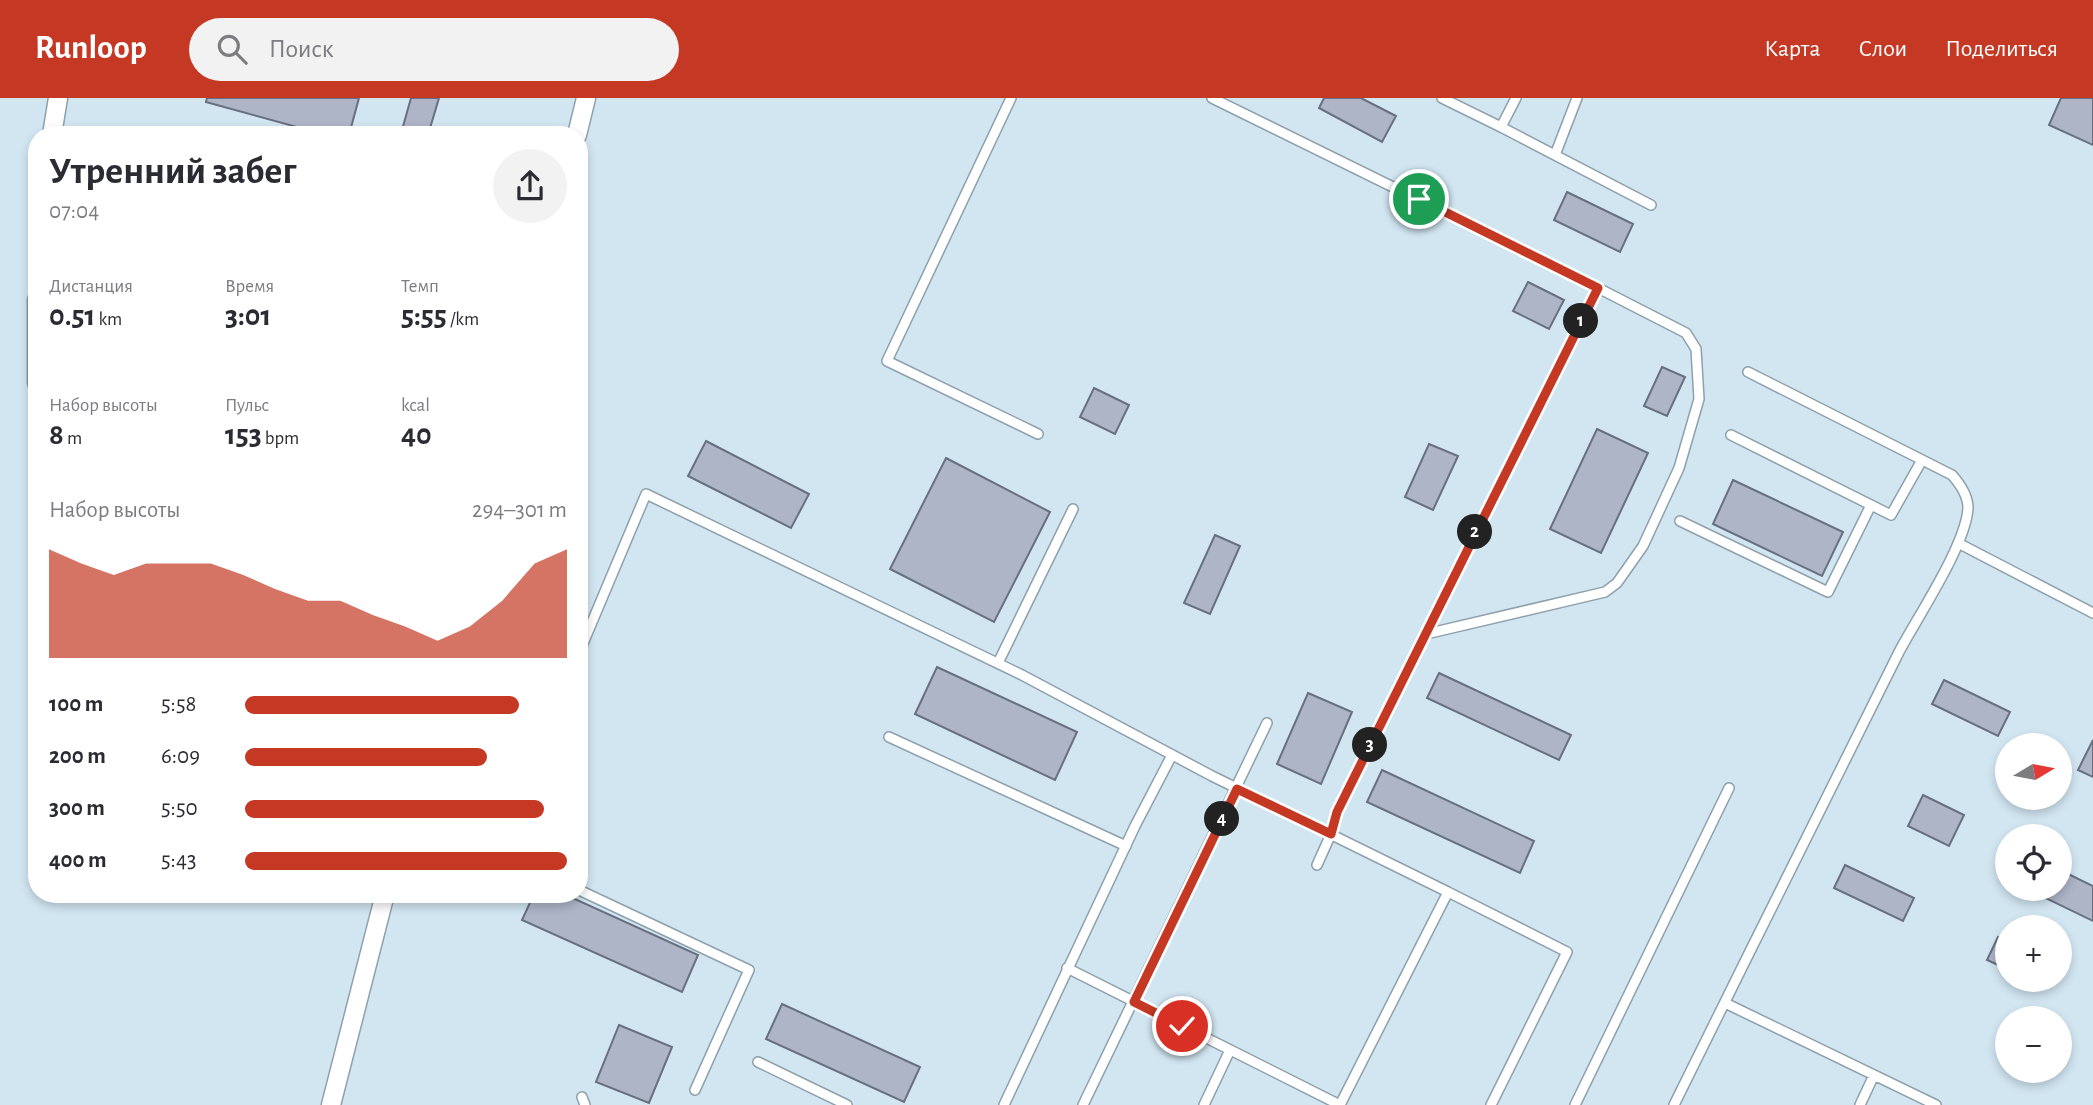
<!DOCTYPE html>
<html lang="ru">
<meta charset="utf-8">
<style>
body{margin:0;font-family:"Alegreya Sans",sans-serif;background:#f2f2f3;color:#2b2b33;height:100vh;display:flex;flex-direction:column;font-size:26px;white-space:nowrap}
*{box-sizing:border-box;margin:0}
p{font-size:23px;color:#7c7c81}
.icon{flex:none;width:38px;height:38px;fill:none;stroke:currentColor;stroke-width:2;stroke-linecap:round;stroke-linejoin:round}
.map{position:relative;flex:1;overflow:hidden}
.side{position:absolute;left:28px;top:28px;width:560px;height:777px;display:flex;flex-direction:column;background:#fff;border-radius:28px;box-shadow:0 4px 10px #0003}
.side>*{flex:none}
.needle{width:46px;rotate:80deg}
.controls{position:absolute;left:1995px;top:635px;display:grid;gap:14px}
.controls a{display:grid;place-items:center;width:77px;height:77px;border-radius:50%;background:#fff;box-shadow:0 4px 10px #0003;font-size:35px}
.pin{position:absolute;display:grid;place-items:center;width:60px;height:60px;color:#fff;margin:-30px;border:4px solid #fff;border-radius:50%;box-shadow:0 2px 7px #0007}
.km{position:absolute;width:35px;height:35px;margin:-18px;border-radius:50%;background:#222;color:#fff;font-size:19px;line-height:35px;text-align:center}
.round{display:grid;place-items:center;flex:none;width:74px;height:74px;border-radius:37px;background:#f2f2f3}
.headline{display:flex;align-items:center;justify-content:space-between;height:119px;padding:0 21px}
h1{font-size:38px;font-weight:700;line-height:52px}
.stats{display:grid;grid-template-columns:repeat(3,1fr);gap:10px;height:119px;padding:7px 21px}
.stats div{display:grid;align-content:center}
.stats b{font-size:30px;font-weight:700}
.stats small{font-size:19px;font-weight:400}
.stats p{font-size:19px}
.chart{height:196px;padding:14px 21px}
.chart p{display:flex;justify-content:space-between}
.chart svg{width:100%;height:126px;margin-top:7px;fill:#c43824;opacity:.7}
ul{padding:0 21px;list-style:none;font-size:23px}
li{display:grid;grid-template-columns:112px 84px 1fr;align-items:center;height:52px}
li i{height:18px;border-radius:9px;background:#c43824}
header{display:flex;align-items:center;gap:42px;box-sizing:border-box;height:98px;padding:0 35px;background:#c43824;color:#fff}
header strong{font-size:33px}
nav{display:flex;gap:38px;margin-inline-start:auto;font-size:24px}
.search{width:490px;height:63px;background:#f2f2f3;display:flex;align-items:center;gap:18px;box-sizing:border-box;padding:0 24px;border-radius:38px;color:#7c7c81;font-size:26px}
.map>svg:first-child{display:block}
.building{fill:#adb5c7;stroke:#686f80;stroke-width:2}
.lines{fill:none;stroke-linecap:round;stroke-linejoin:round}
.service-casing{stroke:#8da0ab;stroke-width:12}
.minor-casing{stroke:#8da0ab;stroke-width:21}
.service{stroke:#fff;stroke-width:9}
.minor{stroke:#fff;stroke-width:18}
.route-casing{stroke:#fff;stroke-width:14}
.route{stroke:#c43824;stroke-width:9}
</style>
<header>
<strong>Runloop</strong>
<div class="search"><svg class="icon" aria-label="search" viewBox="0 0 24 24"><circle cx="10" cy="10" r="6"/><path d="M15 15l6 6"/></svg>Поиск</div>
<nav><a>Карта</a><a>Слои</a><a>Поделиться</a></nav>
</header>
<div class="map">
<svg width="2093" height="1007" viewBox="0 0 2093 1007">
<rect width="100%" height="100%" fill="#d2e6f2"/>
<path class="building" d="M207 0H359L349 37H326L206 4Z
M411 0H439L428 37H418L402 32Z
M1324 0H1361L1396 18 1382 44 1319 10Z
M2061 0H2093V47L2049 27Z
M1567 94 1633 126 1620 154 1554 122Z
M1528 184 1564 202 1549 231 1513 213Z
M1662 269 1685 279 1667 318 1644 308Z
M1094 290 1129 307 1115 336 1080 319Z
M1597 331 1648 355 1601 455 1550 431Z
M706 343 809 396 791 430 688 378Z
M1429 346 1458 358 1433 412 1405 399Z
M946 360 1050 414 994 524 890 471Z
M1733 382 1843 434 1822 478 1713 426Z
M1215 437 1240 448 1210 516 1184 505Z
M937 569 1077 634 1055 682 915 616Z
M1439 575 1571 637 1559 662 1427 600Z
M1944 582 2010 614 1998 638 1932 606Z
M1308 595 1352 614 1321 686 1277 666Z
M2093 642V679L2078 672Z
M1382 672 1534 743 1520 775 1367 704Z
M1923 697 1964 717 1949 748 1908 728Z
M1845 767 1914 800 1903 823 1834 790Z
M2060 772 2093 788V823L2027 791H2060Z
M534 796H564L698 857 682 894 522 822Z
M1998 839 2007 844V871L1987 862Z
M782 906 920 969 904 1004 766 941Z
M619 927 672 949 649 1005 596 984Z"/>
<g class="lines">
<defs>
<path id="service" d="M1011 0 887 263 1038 336
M1212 0 1598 190 1337 714 1331 736 1317 767
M1442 0 1501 29 1516 0
M1501 29 1651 107
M1555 57 1577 0
M1731 337 1891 417 1922 362
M1680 423 1828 494 1871 407
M1958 445 2093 515
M1426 536 1605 494 1617 485 1643 448 1679 370 1699 301 1696 251 1686 235 1598 190
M579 555 646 396 1022 577 1212 678 1448 794
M998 565 1073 411
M889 639 1126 748
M579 792 749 872 695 992
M1067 870 1340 1007
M1725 905 1936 1007
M758 964 847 1007
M582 999 585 1007
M1004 1007 1135 728 1172 657
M1083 1007 1267 625
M1204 1007 1230 952
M1340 1007 1448 794 1567 854 1491 1007
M1575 1007 1729 690
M1674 1007C1749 856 1823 704 1899 554 1918 518 1966 447 1968 410 1968 397 1960 386 1952 377L1748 274
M1860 1007 1874 977"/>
<path id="minor" d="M52 37 58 0
M577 37 586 0
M37 202V285
M331 1007 385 796"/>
</defs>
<use href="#service" class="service-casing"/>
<use href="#minor" class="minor-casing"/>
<use href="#service" class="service"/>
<use href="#minor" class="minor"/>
</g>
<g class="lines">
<defs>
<path id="route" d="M1182 928 1134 904 1237 691 1331 736 1337 714 1598 190 1419 101"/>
</defs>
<use href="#route" class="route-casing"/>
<use href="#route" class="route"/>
</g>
</svg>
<div class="controls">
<a><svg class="needle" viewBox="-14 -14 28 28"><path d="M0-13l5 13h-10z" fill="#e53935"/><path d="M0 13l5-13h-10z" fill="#7c7c81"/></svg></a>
<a><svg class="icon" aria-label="locate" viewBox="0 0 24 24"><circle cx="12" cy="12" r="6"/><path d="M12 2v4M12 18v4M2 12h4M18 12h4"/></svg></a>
<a>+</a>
<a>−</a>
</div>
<div class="pin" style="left:1419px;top:101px;background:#1e9e55"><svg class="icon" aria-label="arrive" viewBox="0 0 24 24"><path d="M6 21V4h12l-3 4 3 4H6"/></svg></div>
<div class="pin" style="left:1182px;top:928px;background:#d93025"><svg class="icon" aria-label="check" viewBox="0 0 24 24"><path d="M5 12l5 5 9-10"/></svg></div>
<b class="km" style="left:1581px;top:223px">1</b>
<b class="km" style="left:1475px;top:434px">2</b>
<b class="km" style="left:1370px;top:647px">3</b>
<b class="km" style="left:1222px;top:721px">4</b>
<section class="side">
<div class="headline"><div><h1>Утренний забег</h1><p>07:04</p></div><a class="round"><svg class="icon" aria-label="share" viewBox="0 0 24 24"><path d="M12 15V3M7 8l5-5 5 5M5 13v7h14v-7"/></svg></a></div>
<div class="stats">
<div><p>Дистанция</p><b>0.51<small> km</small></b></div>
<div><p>Время</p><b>3:01</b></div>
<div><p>Темп</p><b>5:55<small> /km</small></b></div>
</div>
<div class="stats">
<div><p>Набор высоты</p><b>8<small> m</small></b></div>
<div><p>Пульс</p><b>153<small> bpm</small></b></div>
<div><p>kcal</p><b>40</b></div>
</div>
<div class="chart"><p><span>Набор высоты</span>294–301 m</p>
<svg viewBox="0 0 160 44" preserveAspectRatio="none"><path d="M0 44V6L10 11L20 15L30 11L40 11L50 11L60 15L70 20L80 24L90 24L100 29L110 33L120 38L130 33L140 24L150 11L160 6V44z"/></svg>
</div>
<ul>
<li><b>100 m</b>5:58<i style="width:85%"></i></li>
<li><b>200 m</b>6:09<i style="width:75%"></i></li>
<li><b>300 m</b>5:50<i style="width:93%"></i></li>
<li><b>400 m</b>5:43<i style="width:100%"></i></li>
</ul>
</section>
</div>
